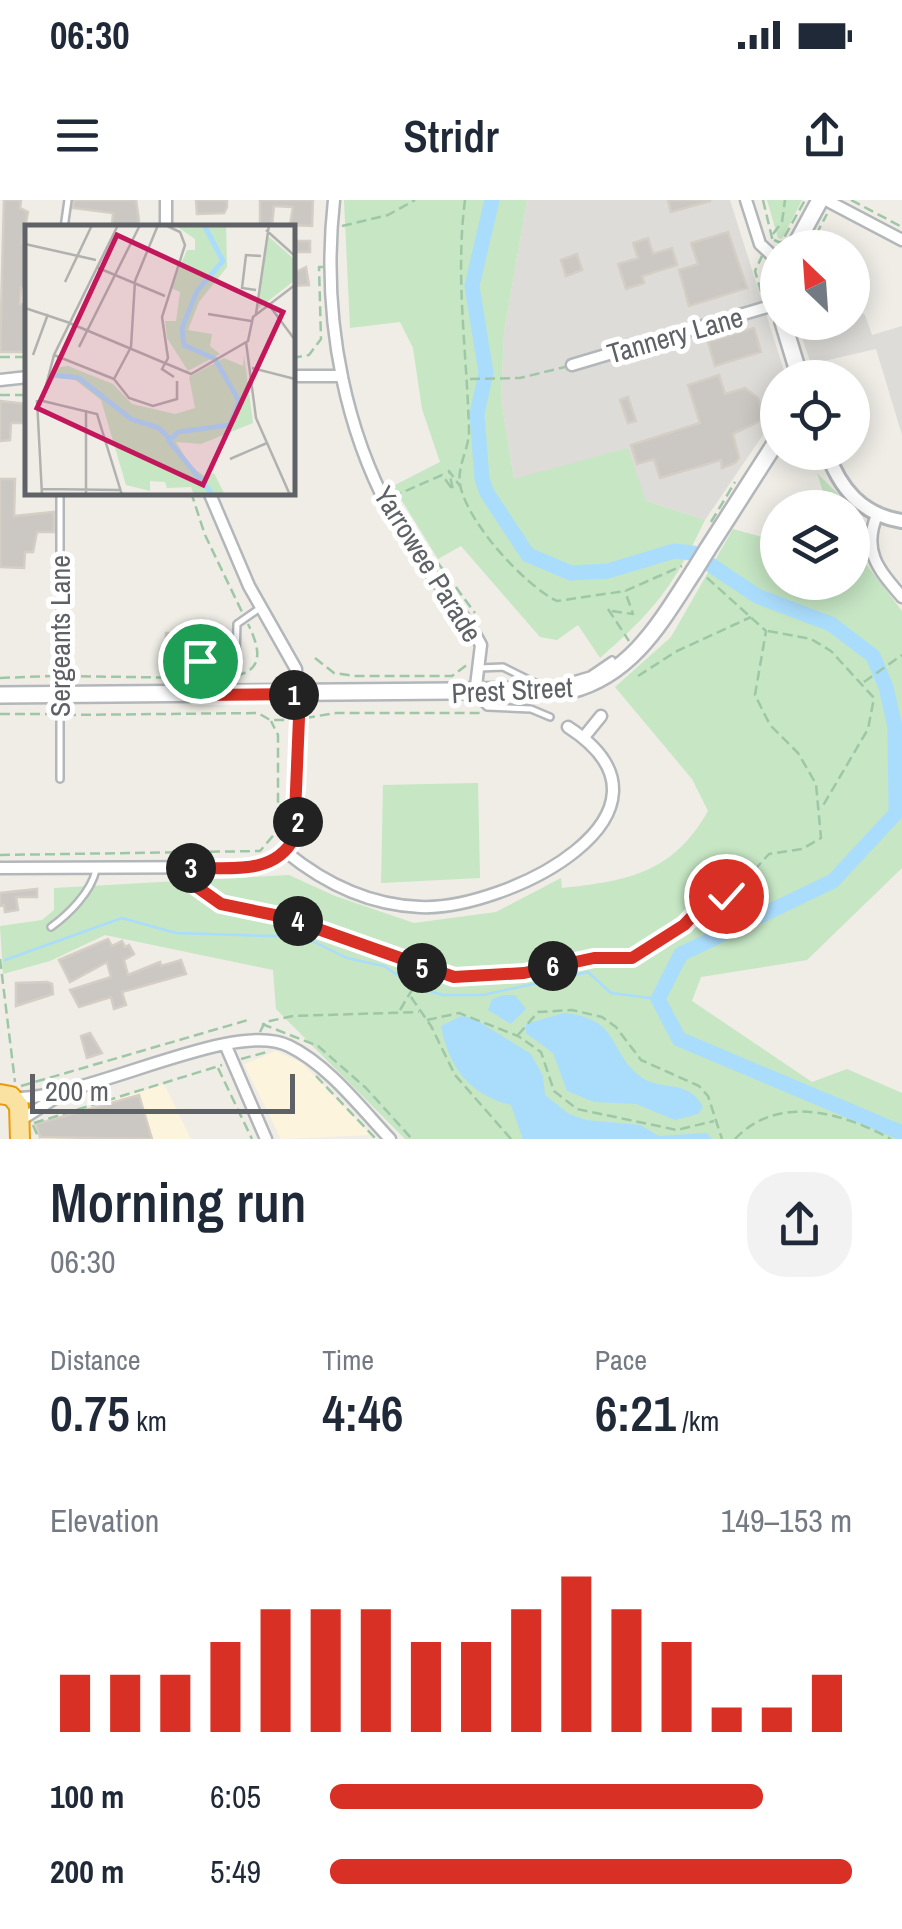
<!DOCTYPE html>
<meta charset="utf-8">
<style>
body{margin:0;font-family:"Archivo Narrow",sans-serif;background:#f2f2f3;color:#1f2937;height:100vh;display:flex;flex-direction:column;font-size:38px;white-space:nowrap}
*{box-sizing:border-box;margin:0}
p{font-size:32px;color:#747a83}
.icon{flex:none;width:55px;height:55px;fill:none;stroke:currentColor;stroke-width:2;stroke-linecap:round;stroke-linejoin:round}
.map{position:relative;height:939px;overflow:hidden}
.sheet{display:flex;flex-direction:column;background:#fff;flex:1}
.sheet>*{flex:none}
.needle{width:65px;rotate:335deg}
.fabs{position:absolute;left:760px;top:30px;display:grid;gap:20px}
.fabs a{display:grid;place-items:center;width:110px;height:110px;border-radius:50%;background:#fff;box-shadow:0 5px 25px #0003;font-size:50px}
.scale{position:absolute;left:30px;bottom:25px;width:265px;box-sizing:border-box;padding-left:10px;border:5px solid #5e6266;border-top:0;font-size:28px;line-height:35px;white-space:nowrap;color:#5e6266;-webkit-text-stroke:8px #fff;paint-order:stroke}
.pin{position:absolute;display:grid;place-items:center;width:85px;height:85px;color:#fff;margin:-42px;border:5px solid #fff;border-radius:50%;box-shadow:0 2px 10px #0007}
.km{position:absolute;width:50px;height:50px;margin:-25px;border-radius:50%;background:#222;color:#fff;font-size:28px;line-height:50px;text-align:center}
.round{display:grid;place-items:center;flex:none;width:105px;height:105px;border-radius:40px;background:#f2f2f3}
.summary{display:flex;align-items:center;justify-content:space-between;height:170px;padding:0 50px}
h1{font-size:55px;font-weight:600;line-height:75px}
.stats{display:grid;grid-template-columns:repeat(3,1fr);gap:15px;height:170px;padding:10px 50px}
.stats div{display:grid;align-content:center}
.stats b{font-size:50px;font-weight:600}
.stats small{font-size:28px;font-weight:400}
.stats p{font-size:28px}
.chart{height:280px;padding:20px 50px}
.chart p{display:flex;justify-content:space-between}
.chart svg{width:100%;height:180px;margin-top:10px;stroke:#d93025;stroke-width:6}
ul{padding:0 50px;list-style:none;font-size:32px}
li{display:grid;grid-template-columns:160px 120px 1fr;align-items:center;height:75px}
li i{height:25px;border-radius:12px;background:#d93025}
.status{display:flex;justify-content:space-between;align-items:center;height:70px;padding:0 50px;background:#fff;direction:ltr}
.status svg{height:28px;fill:currentColor}
header{display:flex;justify-content:space-between;align-items:center;height:130px;padding:0 50px;background:#fff;font-size:45px;font-weight:600}
.map>svg:first-child{display:block}
.commercial{fill:#fdf4de}
.industrial{fill:#dedcd8}
.green{fill:#c6e6c4}
.water{fill:#aaddfc}
.lines{fill:none;stroke-linecap:round;stroke-linejoin:round}
.stream{stroke:#aaddfc;stroke-width:2.5}
.river{stroke:#aaddfc;stroke-width:15}
.building{fill:#cbc8c4;stroke:#d4cec5;stroke-width:2.5}
.service-casing{stroke:#b3b7ba;stroke-width:10}
.minor-casing{stroke:#b3b7ba;stroke-width:15}
.tertiary-casing{stroke:#b3b7ba;stroke-width:18}
.secondary-casing{stroke:#b3b6ba;stroke-width:20}
.trunk-casing{stroke:#ed9909;stroke-width:22}
.path{stroke:#9ec7a6;stroke-width:2.5;stroke-dasharray:10 5;stroke-linecap:butt}
.service{stroke:#fff;stroke-width:5}
.minor{stroke:#fff;stroke-width:10}
.tertiary{stroke:#fff;stroke-width:12}
.secondary{stroke:#fff;stroke-width:15}
.trunk{stroke:#fae2a2;stroke-width:18}
.secondary-bridge-casing{stroke:#b3b6ba;stroke-width:20;stroke-linecap:butt}
.secondary-bridge{stroke:#fff;stroke-width:15}
.route-casing{stroke:#fff;stroke-width:20}
.route{stroke:#d93025;stroke-width:12}
.labels{text-anchor:middle;stroke-width:10;stroke-linejoin:round;paint-order:stroke}
.street-label{font-size:28px;fill:#5e6266;stroke:#fff}
.inset-river{fill:none;stroke:#aaddfc;stroke-width:5}
.inset-road{fill:none;stroke:#b1b1af;stroke-width:2.5}
.view{fill:#c2185b;fill-opacity:0.15;stroke:#c2185b;stroke-width:5}
.inset-edge{fill:none;stroke:#5e6266;stroke-width:5}
</style>
<div class="status"><b>06:30</b><svg viewBox="0 0 49 12"><path d="M0 12V9h3v3zM5 12V6h3v6zM10 12V3h3v9zM15 12V0h3v12zM26 1h20v11H26zM47 4h2v5h-2z"/></svg></div>
<header><svg class="icon" aria-label="menu" viewBox="0 0 24 24"><path d="M4 6h16M4 12h16M4 18h16"/></svg>Stridr<svg class="icon" aria-label="share" viewBox="0 0 24 24"><path d="M12 15V3M7 8l5-5 5 5M5 13v7h14v-7"/></svg></header>
<div class="map">
<svg width="902" height="939" viewBox="0 0 902 939">
<rect width="100%" height="100%" fill="#efede6"/>
<path class="commercial" d="M276 851 302 863 371 935 281 939 244 864Z
M164 884 191 939H42L35 925Z"/>
<path class="industrial" d="M527 0H730L786 177 778 178 777 214 705 320 646 301 514 279 501 199 504 132Z
M853 107 865 115 872 135 902 126V235L876 149 811 164 797 123 852 122Z"/>
<path class="green" d="M344 0H527L504 132 501 199 514 279 628 248 646 301 705 320C672 388 656 409 600 458L578 425 557 440 540 437 461 346 438 359 393 286 440 262 422 209 413 148 400 122 350 128Z
M767 0H802L782 39 778 38Z
M817 273 851 307H828Z
M853 309 861 319 859 355 902 411V668L807 760 701 777 692 801 812 882 847 869 902 893V939H405L276 809 273 770 105 735 50 761 3 774 0 726 42 720 54 710V688L289 675 335 696 414 723 496 712 561 678 562 688C628 681 673 673 708 611L692 579 615 487 671 437 733 329 777 341 778 382H852Z
M478 583 480 678 381 683 383 585Z"/>
<path class="water" d="M504 795H515L526 809 511 824 488 810 492 799Z
M564 813C622 819 607 852 641 877 662 892 688 878 703 907L698 914 675 920 636 904 594 902 567 891 553 853 526 833V824Z
M461 816 473 818 531 854 543 876 545 895 569 914 586 920 640 925 659 936 707 933 712 939H523L511 905C470 895 449 868 441 826Z"/>
<g class="lines">
<path class="stream" d="M5 760 122 718 176 733 304 737 347 758 384 766 415 787 443 795H483L588 772 611 793 658 799"/>
<path class="river" d="M492 0 472 86 486 173 477 214 482 279 487 293 528 355 571 373 608 371 674 351 693 353 757 396 831 424 873 456 886 487 895 527 896 613 833 681 681 754 658 799 679 839 902 933"/>
</g>
<path class="building" d="M4 0H21L20 8 28 12 22 43H28L26 87H21L20 104H28V152H0Z
M74 0H136L139 21 134 27H112L113 13 73 8Z
M196 0H227V7L224 13 197 14Z
M260 0H313L312 26 290 25 293 7 274 6 272 25H260Z
M668 0H710V1L671 12Z
M728 32 747 88 689 106 679 70 698 64 691 43Z
M648 38 653 54 672 48 677 65 642 76 644 83 626 89 618 64 638 58 633 43Z
M293 41H310V52H293Z
M577 54 582 70 566 76 561 60Z
M306 67 309 85 292 86V74Z
M754 128 761 152 715 166 708 142Z
M719 175 725 194 745 188 758 198 764 219 733 234 739 258 735 263 722 268 721 260 660 278 654 259 637 264 631 245 700 223 688 185Z
M628 197 636 221 628 223 620 200Z
M0 201 28 204 23 223H11L10 240 0 241Z
M0 279H15L14 316 54 312V332H37L33 352H25L24 368 0 367Z
M191 427H222L223 435H191Z
M166 433H179V470H165Z
M37 689V697H16L18 710 5 712 4 705 0 706V693Z
M108 739 112 746 122 741 125 747 129 745 134 754 124 760 128 775 160 762 161 766 181 760 186 774 122 792 126 805 114 809 111 797 79 807 70 790 111 777 107 762 70 782 59 760Z
M16 783 47 782 52 784 53 794 16 806Z
M90 833 102 853 87 858 81 836Z
M139 895 152 939 40 937 36 924Z"/>
<g class="lines">
<defs>
<path id="service" d="M64 28 68 0
M60 292V579
M480 468 503 467 537 484
M563 483 590 475 612 460
M197 492 200 461 236 456 237 424 260 408
M477 497 487 507 531 509 550 517
M51 727C69 714 91 692 96 670"/>
<path id="minor" d="M334 0C321 118 344 244 410 345 432 379 462 409 481 445L475 494
M746 0 760 44 778 61
M826 0 902 40
M166 28V0
M572 165 777 104
M292 176H342
M0 180 28 177
M877 315C862 351 878 369 902 397
M584 537 601 516
M286 652C324 683 370 705 420 707 505 711 701 613 568 527
M0 668 257 667C282 662 296 645 299 620L296 469 249 386 209 292
M225 844 266 939
M13 898C88 900 233 818 289 846 328 865 360 907 390 939
M19 921 55 898"/>
<path id="tertiary" d="M827 252C840 289 862 315 902 321"/>
<path id="secondary" d="M794 48 820 0
M778 80V105
M783 122 800 178
M707 350 778 239
M0 495 571 490C633 474 662 420 694 371"/>
<path id="trunk" d="M0 894 11 896 19 906 20 939"/>
</defs>
<use href="#service" class="service-casing"/>
<use href="#minor" class="minor-casing"/>
<use href="#tertiary" class="tertiary-casing"/>
<use href="#secondary" class="secondary-casing"/>
<use href="#trunk" class="trunk-casing"/>
<path class="path" d="M465 0C455 77 467 152 469 231 469 249 457 266 460 284 466 321 524 385 557 401L625 391 682 366
M763 0 773 42
M851 0 902 27
M342 26 388 15 415 0
M773 34 782 22 785 0
M774 40 781 43 805 0
M809 48 827 14
M761 92 755 71 762 56
M0 157H28
M292 158 309 155 321 139 319 67H323
M470 179 520 178 565 167
M0 195H28
M771 230 778 220
M191 292 205 335 242 412
M392 297 442 275 453 290 449 271 460 286
M711 322 735 282
M438 363 475 413
M608 409 629 441
M612 411 633 414 625 391
M768 431 811 439 831 451 874 498 868 529 821 609
M315 458 334 473 354 476H452L468 464
M66 476 193 478
M638 476 677 451 751 417
M0 478 53 476
M206 478C249 478 271 470 248 424
M864 482 902 455
M0 514H53
M66 515 258 513 270 520H287
M305 518 336 513H481
M0 655 260 651 278 630V535L271 521
M191 675 207 697 221 704 284 717 434 772
M0 759 15 882
M407 764 418 777
M411 797 431 826 455 875 511 939
M400 810 419 778 430 774 524 773 594 758 644 753 684 725 706 701 737 689 769 654 802 649 821 638 816 584 798 553 770 525 755 495 766 431 705 376
M427 820 459 813 518 836 541 852 554 891 577 909 677 930 714 921
M262 824 318 846 366 888 412 939
M260 832 265 822 293 816 419 812
M518 835 538 812 572 810 602 817 616 827 641 860 699 886 708 896 722 939
M241 859 267 852
M218 868 252 939
M316 876 376 939
M21 886 248 820
M34 923 222 865
M33 925 39 939
M735 939C778 894 841 912 891 939"/>
<use href="#service" class="service"/>
<use href="#minor" class="minor"/>
<use href="#tertiary" class="tertiary"/>
<use href="#secondary" class="secondary"/>
<use href="#trunk" class="trunk"/>
<defs>
<path id="secondary-bridge" d="M694 371 707 350"/>
</defs>
<use href="#secondary-bridge" class="secondary-bridge-casing"/>
<use href="#secondary-bridge" class="secondary-bridge"/>
</g>
<g class="lines">
<defs>
<path id="route" d="M200 461 196 495 300 494 294 638C274 677 225 667 188 668L197 687 221 704 284 717 454 777 524 773 594 758H632L684 725 706 702 726 696"/>
</defs>
<use href="#route" class="route-casing"/>
<use href="#route" class="route"/>
</g>
<g class="labels">
<g class="street-label">
<text transform="translate(675 135) rotate(-16)" y="10">Tannery Lane</text>
<text transform="translate(428 364) rotate(58)" y="10">Yarrowee Parade</text>
<text transform="translate(60 436) rotate(-90)" y="10">Sergeants Lane</text>
<text transform="translate(512 490) rotate(-3)" y="10">Prest Street</text>
</g>
</g>
<g transform="translate(25 25)">
<rect width="270" height="270" fill="#efede6"/>
<path d="M150 0H201L202 42 174 77 163 105 187 109 185 121 195 129 163 146 142 113 140 96H151L155 67 146 63 162 25H170V14ZM243 11 270 35V55L233 84ZM219 130 228 198 176 219 151 217 166 242 181 252 189 248 200 270H169L166 262 142 263 140 257 125 256V266L101 260 76 175 49 154 26 153 29 143 43 141 88 159 107 179 150 189 170 183 164 152 199 133 218 141Z" fill="#c6e6c4"/>
<path class="inset-river" d="M179 0 198 36 172 66 157 103 159 120 190 134 214 176 205 200 153 207 144 216 188 270M29 150 54 153 106 194 134 203 145 214"/>
<path class="inset-road" d="M140 0 155 7 160 20 137 92 143 133 137 144 149 152M241 5 270 31M0 19 71 35M71 42 140 71M40 57 67 0M231 65 217 63 221 30 236 31M244 80 270 115M0 83 42 97M183 89 226 96M231 89 244 0M42 97 166 149 223 116 228 92 270 60M221 117 231 193 265 270M54 122 115 0M8 130 23 89M29 130 89 154M227 143 270 154M89 154 106 122 110 56 133 0M89 154 104 173 128 181 152 174V156M12 175 17 270M17 176 29 130 93 0M18 176 72 189 97 270M61 185V270M205 234 242 218M17 264 96 265"/>
<path class="view" d="M92 10 258 87 178 260 12 183Z"/>
<rect width="270" height="270" class="inset-edge"/>
</g>
</svg>
<div class="fabs">
<a><svg class="needle" viewBox="-14 -14 28 28"><path d="M0-13l5 13h-10z" fill="#e53935"/><path d="M0 13l5-13h-10z" fill="#747a83"/></svg></a>
<a><svg class="icon" aria-label="locate" viewBox="0 0 24 24"><circle cx="12" cy="12" r="6"/><path d="M12 2v4M12 18v4M2 12h4M18 12h4"/></svg></a>
<a><svg class="icon" aria-label="layers" viewBox="0 0 24 24"><path d="M12 4l9 5-9 5-9-5zM3 14l9 5 9-5"/></svg></a>
</div>
<div class="scale">200 m</div>
<div class="pin" style="left:200px;top:461px;background:#1e9e55"><svg class="icon" aria-label="arrive" viewBox="0 0 24 24"><path d="M6 21V4h12l-3 4 3 4H6"/></svg></div>
<div class="pin" style="left:726px;top:696px;background:#d93025"><svg class="icon" aria-label="check" viewBox="0 0 24 24"><path d="M5 12l5 5 9-10"/></svg></div>
<b class="km" style="left:294px;top:495px">1</b>
<b class="km" style="left:298px;top:622px">2</b>
<b class="km" style="left:191px;top:668px">3</b>
<b class="km" style="left:298px;top:721px">4</b>
<b class="km" style="left:422px;top:768px">5</b>
<b class="km" style="left:553px;top:766px">6</b>
</div>
<section class="sheet">
<div class="summary"><div><h1>Morning run</h1><p>06:30</p></div><a class="round"><svg class="icon" aria-label="share" viewBox="0 0 24 24"><path d="M12 15V3M7 8l5-5 5 5M5 13v7h14v-7"/></svg></a></div>
<div class="stats">
<div><p>Distance</p><b>0.75<small> km</small></b></div>
<div><p>Time</p><b>4:46</b></div>
<div><p>Pace</p><b>6:21<small> /km</small></b></div>
</div>
<div class="chart"><p><span>Elevation</span>149–153 m</p>
<svg viewBox="0 0 160 44" preserveAspectRatio="none"><path d="M5 44V30M15 44V30M25 44V30M35 44V22M45 44V14M55 44V14M65 44V14M75 44V22M85 44V22M95 44V14M105 44V6M115 44V14M125 44V22M135 44V38M145 44V38M155 44V30"/></svg>
</div>
<ul>
<li><b>100 m</b>6:05<i style="width:83%"></i></li>
<li><b>200 m</b>5:49<i style="width:100%"></i></li>
</ul>
</section>
